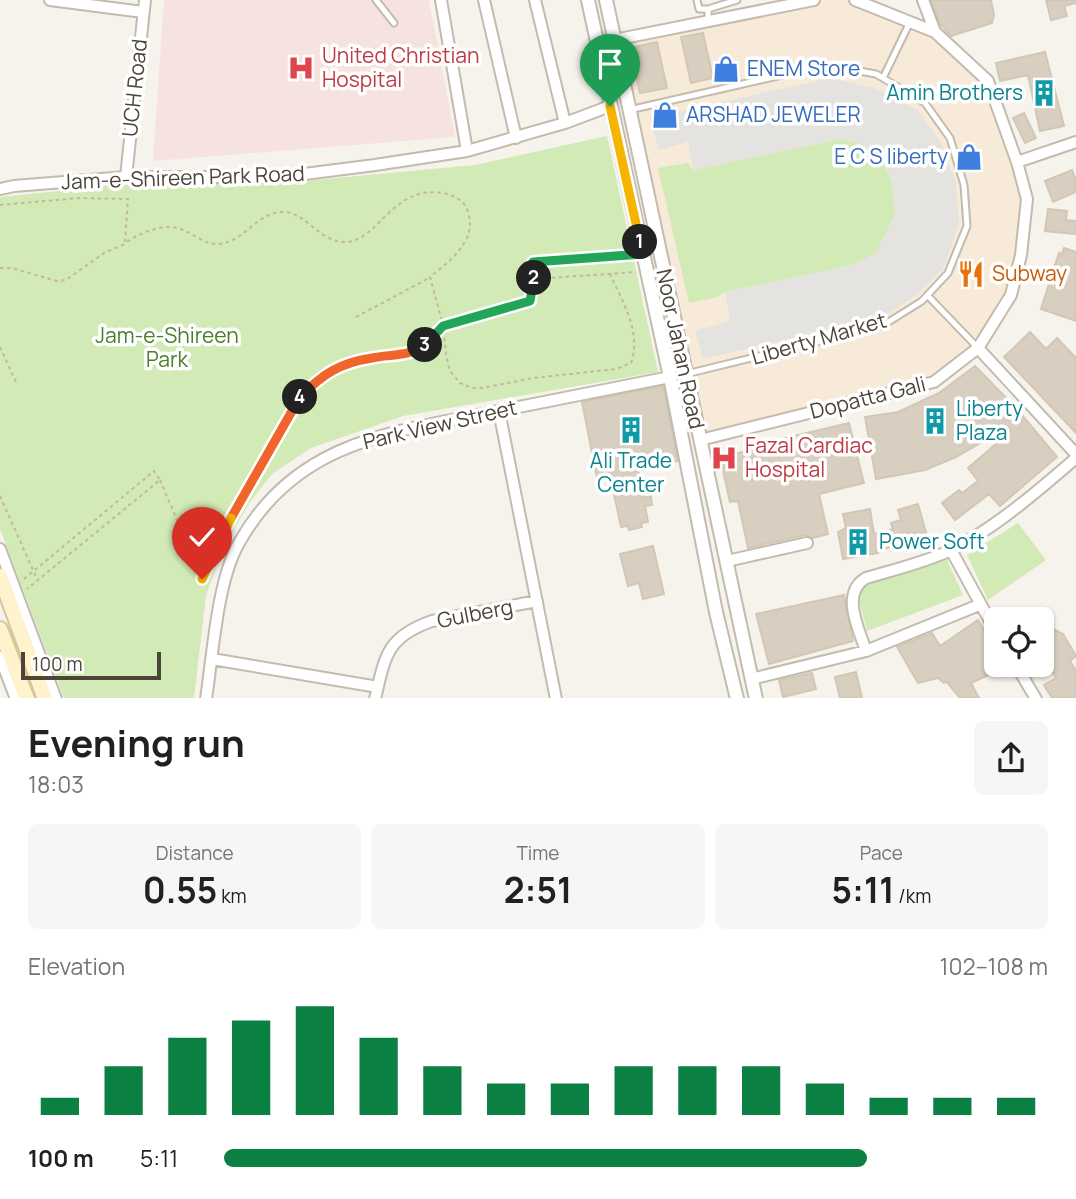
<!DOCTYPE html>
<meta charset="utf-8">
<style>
body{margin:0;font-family:Manrope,sans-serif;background:#f6f6f6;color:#202124;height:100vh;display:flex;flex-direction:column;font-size:26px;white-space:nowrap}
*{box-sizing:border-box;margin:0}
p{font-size:23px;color:#757577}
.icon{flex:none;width:38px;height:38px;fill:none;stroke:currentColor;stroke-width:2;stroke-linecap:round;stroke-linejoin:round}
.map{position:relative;height:698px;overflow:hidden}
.sheet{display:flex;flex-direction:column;background:#fff;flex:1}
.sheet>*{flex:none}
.controls{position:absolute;left:984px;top:607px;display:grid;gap:14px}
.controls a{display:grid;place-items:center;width:70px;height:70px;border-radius:10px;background:#fff;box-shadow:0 2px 5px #0004;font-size:35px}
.scale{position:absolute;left:21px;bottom:18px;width:140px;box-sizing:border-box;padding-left:7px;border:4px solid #4b4439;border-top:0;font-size:19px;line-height:24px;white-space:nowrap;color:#4b4439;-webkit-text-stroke:5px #fff;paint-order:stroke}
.pin{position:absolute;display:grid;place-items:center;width:60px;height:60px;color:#fff;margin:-72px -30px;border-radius:50% 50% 50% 0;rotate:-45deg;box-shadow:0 0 7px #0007}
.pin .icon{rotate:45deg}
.km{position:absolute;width:35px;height:35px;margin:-18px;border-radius:50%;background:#222;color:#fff;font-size:19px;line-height:35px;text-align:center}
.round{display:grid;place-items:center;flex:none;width:74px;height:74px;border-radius:10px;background:#f6f6f6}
.overview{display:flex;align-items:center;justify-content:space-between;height:119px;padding:0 28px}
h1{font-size:38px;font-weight:700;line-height:52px}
.figures{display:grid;grid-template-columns:repeat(3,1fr);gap:10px;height:119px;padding:7px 28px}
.figures div{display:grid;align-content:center;border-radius:10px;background:#f6f6f6;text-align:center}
.figures b{font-size:35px;font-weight:700}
.figures small{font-size:19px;font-weight:400}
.figures p{font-size:19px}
.chart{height:196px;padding:14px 28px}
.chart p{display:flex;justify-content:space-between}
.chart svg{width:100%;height:126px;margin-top:7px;stroke:#0b8043;stroke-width:6}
ul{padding:0 28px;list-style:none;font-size:23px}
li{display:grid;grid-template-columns:112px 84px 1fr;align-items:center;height:52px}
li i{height:18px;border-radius:9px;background:#0b8043}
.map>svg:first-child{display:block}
.commercial{fill:#f7ead8}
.medical{fill:#f6e3e0}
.green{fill:#d2eab5}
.parking{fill:#e5e3e0}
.building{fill:#d8cfc1;stroke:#d3c7b4;stroke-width:2}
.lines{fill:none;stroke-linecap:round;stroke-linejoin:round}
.service-casing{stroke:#c2bbae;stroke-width:9}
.minor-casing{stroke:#c2bbae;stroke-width:14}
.tertiary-casing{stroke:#c2bbae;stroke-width:16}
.secondary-casing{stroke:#d6c79b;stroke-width:18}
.path{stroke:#c4b79f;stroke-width:2;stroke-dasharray:3.5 3.5;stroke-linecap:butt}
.service{stroke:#fff;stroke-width:5}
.minor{stroke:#fff;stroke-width:10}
.tertiary{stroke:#fff;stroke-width:12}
.secondary{stroke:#fff3cd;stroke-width:14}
.split-1-casing{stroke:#fff;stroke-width:14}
.split-2-casing{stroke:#fff;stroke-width:14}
.split-3-casing{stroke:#fff;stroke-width:14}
.split-4-casing{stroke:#fff;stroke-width:14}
.split-5-casing{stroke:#fff;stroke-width:14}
.split-6-casing{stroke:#fff;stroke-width:14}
.split-1{stroke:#f5b400;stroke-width:9}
.split-2{stroke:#22a559;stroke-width:9}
.split-3{stroke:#22a559;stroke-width:9}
.split-4{stroke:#f0652b;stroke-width:9}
.split-5{stroke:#f0652b;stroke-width:9}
.split-6{stroke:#f5b400;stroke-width:9}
.labels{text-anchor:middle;stroke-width:7;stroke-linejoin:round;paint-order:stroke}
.health-label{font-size:21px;fill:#be3a42;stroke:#fff;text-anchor:start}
.shop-label{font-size:21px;fill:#366cbe;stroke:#fff;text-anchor:start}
.street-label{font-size:21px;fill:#4b4439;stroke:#fff}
.culture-label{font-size:21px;fill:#0d838f;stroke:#fff;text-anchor:start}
.food-label{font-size:21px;fill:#c56008;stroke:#fff;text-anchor:start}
.park-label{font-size:21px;fill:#4a7f2a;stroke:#fff}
</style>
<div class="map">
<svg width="1076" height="699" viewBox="0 0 1076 699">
<rect width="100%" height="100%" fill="#f6f3ec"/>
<path class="commercial" d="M814 0H855L935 32 988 81 1027 199 1011 295 978 348 934 382 702 439 614 40Z"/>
<path class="medical" d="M164 0H429L455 137 153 161Z"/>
<path class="green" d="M607 136 658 372 403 416 311 448 272 474 250 502 222 550 206 596 194 698H64L0 529V197L148 182 283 183 475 165Z
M839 139 861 144 885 167 892 182 895 215 876 253 853 265 725 292 718 297 689 303 658 168 688 163 693 170Z
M1018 523 1046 560 988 600 967 555Z
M947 560 963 595 867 631 858 597 863 580Z"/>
<path class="parking" d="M830 78 877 89 918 110 941 143 956 183 959 224 943 269 917 294 891 312 875 319 703 359 695 331 730 321 725 292 853 265 876 253 895 215 892 182 885 167 861 144 839 139 693 170 688 142 659 150 650 118Z"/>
<path class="building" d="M931 0H991L994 15 992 23 951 36 940 24Z
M1046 0H1076V3L1064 6 1067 16 1051 20Z
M703 33 713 78 691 83 681 37Z
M657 42 667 88 640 93 630 48Z
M1045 52 1064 126 1040 131 1028 75 1000 81 996 63Z
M1024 113 1036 138 1025 143 1013 118Z
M1072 170 1076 181V192L1053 202 1045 181Z
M1048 209 1067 211 1066 220 1076 221V234L1045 231Z
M1064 248 1076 252V321L1041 309 1059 253 1062 254Z
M1030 332 1046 349 1057 338 1076 358V433L1004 357Z
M975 366 1017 409 1057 457 1000 506 989 494 955 520 942 503 959 490 962 493 978 481 968 468 1011 431 1008 427 956 457 925 470 876 479 865 417 898 412 939 393Z
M663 386 678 461 638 469 644 498 651 496 652 505 645 506 648 522 641 523 642 527 629 530 628 526 621 527 610 475 597 478 582 402Z
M849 423 864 483 819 494 828 534 813 538 805 535 748 548 738 501 730 502 720 457 770 446 769 442Z
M918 504 927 536 877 551 878 553 843 559 838 532 846 528 843 514 870 509 874 534 893 529 891 523 901 520 898 510Z
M653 546 664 594 643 599 639 583 628 586 620 554Z
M844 595 853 641 769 664 756 614Z
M978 620 996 650V665L1008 666 971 683 979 698H960L946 681 944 683 938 678 918 683 897 647 932 633 940 646Z
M1053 629 1063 634 1076 656 1070 661 1076 671V698H1052L1044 685 1056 678 1041 654V636Z
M856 672 862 698H840L835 677Z
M812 673 816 689 783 697 779 680Z"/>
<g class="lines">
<defs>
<path id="service" d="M376 0 394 23
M697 0 699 9H708V22
M708 9 737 0
M883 78 910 22
M629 110 826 65 876 74 925 103 950 138 964 185 967 226 948 273 922 301 882 326 686 374
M928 296 978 348"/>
<path id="minor" d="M50 0 143 12
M441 0 467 151
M484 0 516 138
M535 0 565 123
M855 0 935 32 988 81 1017 162
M923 0 935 32
M614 40 814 0
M126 177 145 0
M0 189 14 186 126 177H281L375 165 467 151 565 123 610 106
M978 348 1076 454
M499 411 556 699
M700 440 934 382 978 348 1011 295 1021 255 1027 199 1017 162 1076 142
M0 549 56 699
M951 550 996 632
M727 561 807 543
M866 651C859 629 840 593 866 578 893 570 923 563 949 551 993 530 1039 490 1076 458
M0 657 16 699
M212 659 378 687
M1016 665 1036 699
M751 679 866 651 979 605
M206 699C213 654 217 581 239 543 295 442 391 432 493 412 552 400 611 389 670 377
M375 699C385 657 386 637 432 621L537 601"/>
<path id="tertiary" d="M588 0 670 377 716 612 737 699
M606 0 756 699"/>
<path id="secondary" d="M0 576 45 699
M0 629 27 699"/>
</defs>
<use href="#service" class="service-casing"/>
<use href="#minor" class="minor-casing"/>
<use href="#tertiary" class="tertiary-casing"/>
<use href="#secondary" class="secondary-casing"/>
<path class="path" d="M0 205 79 198 128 199 125 243C140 233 162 223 180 229 194 233 204 245 219 244 245 242 258 210 285 212 308 214 320 243 346 242 379 241 394 181 447 194 455 196 464 201 467 209 471 220 471 229 466 240 457 256 444 266 430 277L443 325 446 355 450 371 460 383 472 388H482L533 378 616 369 631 363C642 332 622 301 610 274
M631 255 533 262 534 279 636 272
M0 268H12L57 281 66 280 104 253 125 244
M356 317 429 278
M0 347 16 382
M160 480 202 579 224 530 250 489 296 401 314 383 335 367 372 357 416 351 425 346 443 325 530 301 534 279
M0 496 38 581
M24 579 154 471 160 480 27 589"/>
<use href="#service" class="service"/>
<use href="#minor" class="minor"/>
<use href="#tertiary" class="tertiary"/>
<use href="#secondary" class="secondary"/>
</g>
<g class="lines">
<defs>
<path id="split-1" d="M610 106 640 242"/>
<path id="split-2" d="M534 278 533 262 643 254 640 242"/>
<path id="split-3" d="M425 345 443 326 530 301 534 278"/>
<path id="split-4" d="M300 397C323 374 339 363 372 358 390 354 409 357 425 345"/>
<path id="split-5" d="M231 518 300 397"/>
<path id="split-6" d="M202 579 231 518"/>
</defs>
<use href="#split-1" class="split-1-casing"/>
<use href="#split-2" class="split-2-casing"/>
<use href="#split-3" class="split-3-casing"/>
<use href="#split-4" class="split-4-casing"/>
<use href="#split-5" class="split-5-casing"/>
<use href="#split-6" class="split-6-casing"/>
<use href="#split-1" class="split-1"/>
<use href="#split-2" class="split-2"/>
<use href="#split-3" class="split-3"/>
<use href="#split-4" class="split-4"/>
<use href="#split-5" class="split-5"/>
<use href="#split-6" class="split-6"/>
</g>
<defs>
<symbol id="hospital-bare" viewBox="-9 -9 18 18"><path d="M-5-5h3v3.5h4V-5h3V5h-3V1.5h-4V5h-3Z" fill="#e0444e" stroke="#fff" stroke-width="2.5" paint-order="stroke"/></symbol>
<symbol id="shop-bare" viewBox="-9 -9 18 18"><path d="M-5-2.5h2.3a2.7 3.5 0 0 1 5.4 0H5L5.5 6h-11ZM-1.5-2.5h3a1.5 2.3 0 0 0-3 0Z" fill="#3f7fe0" stroke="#fff" stroke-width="2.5" paint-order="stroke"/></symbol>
<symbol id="building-bare" viewBox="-9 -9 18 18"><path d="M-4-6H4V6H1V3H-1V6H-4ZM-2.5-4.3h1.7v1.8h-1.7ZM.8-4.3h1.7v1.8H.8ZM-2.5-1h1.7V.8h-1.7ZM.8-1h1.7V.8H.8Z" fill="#0f9aa8" stroke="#fff" stroke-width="2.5" paint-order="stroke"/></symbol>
<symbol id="restaurant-bare" viewBox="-9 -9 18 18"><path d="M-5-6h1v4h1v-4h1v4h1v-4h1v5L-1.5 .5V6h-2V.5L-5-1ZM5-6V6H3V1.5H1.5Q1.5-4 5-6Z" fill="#e8710a" stroke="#fff" stroke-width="2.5" paint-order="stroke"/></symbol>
</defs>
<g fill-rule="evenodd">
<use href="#hospital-bare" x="282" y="49" width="38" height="38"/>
<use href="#shop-bare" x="707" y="50" width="38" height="38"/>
<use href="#building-bare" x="1025" y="74" width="38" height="38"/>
<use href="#shop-bare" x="646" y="96" width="38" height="38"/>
<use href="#shop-bare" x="950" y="138" width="38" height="38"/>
<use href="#restaurant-bare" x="952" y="255" width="38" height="38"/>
<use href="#building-bare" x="916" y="402" width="38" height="38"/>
<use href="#building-bare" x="612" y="411" width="38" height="38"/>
<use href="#hospital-bare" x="705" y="439" width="38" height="38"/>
<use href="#building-bare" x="839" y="523" width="38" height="38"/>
</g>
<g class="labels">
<g class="health-label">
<text x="322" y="63">United Christian<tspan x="322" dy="24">Hospital</tspan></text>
<text x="745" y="453">Fazal Cardiac<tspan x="745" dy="24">Hospital</tspan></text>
</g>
<g class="shop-label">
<text x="747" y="76">ENEM Store</text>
<text x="686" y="122">ARSHAD JEWELER</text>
<text x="948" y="164" text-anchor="end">E C S liberty</text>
</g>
<g class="street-label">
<text transform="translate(135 88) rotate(-84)" y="7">UCH Road</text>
<text transform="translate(183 178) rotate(-2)" y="7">Jam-e-Shireen Park Road</text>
<text transform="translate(819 339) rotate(-16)" y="7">Liberty Market</text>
<text transform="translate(680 349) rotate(78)" y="7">Noor Jahan Road</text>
<text transform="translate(868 398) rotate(-14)" y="7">Dopatta Gali</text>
<text transform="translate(440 425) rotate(-13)" y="7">Park View Street</text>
<text transform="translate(475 614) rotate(-11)" y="7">Gulberg</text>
</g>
<g class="culture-label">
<text x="1023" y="100" text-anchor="end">Amin Brothers</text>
<text x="956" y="416">Liberty<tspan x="956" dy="24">Plaza</tspan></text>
<text x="631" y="468" text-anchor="middle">Ali Trade<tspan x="631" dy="24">Center</tspan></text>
<text x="879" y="549">Power Soft</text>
</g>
<g class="food-label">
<text x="992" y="281">Subway</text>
</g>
<g class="park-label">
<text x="167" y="343">Jam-e-Shireen<tspan x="167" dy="24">Park</tspan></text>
</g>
</g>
</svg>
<div class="controls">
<a><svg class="icon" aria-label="locate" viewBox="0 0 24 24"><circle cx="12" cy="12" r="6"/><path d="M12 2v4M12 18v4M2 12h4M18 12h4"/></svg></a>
</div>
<div class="scale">100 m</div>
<div class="pin" style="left:610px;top:106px;background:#1e9e55"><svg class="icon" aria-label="arrive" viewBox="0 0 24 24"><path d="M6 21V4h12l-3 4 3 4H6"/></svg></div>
<div class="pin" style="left:202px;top:579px;background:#d93025"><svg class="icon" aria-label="check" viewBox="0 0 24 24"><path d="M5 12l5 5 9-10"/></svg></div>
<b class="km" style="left:640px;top:242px">1</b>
<b class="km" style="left:534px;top:278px">2</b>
<b class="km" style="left:425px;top:345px">3</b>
<b class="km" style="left:300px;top:397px">4</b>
</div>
<section class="sheet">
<div class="overview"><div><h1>Evening run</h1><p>18:03</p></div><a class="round"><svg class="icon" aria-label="share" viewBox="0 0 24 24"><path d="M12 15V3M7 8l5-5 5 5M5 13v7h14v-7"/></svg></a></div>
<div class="figures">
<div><p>Distance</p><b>0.55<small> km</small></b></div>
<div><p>Time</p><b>2:51</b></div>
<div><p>Pace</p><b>5:11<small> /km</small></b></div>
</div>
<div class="chart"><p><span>Elevation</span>102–108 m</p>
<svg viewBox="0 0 160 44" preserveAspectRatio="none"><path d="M5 44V38M15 44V27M25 44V17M35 44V11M45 44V6M55 44V17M65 44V27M75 44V33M85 44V33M95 44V27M105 44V27M115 44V27M125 44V33M135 44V38M145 44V38M155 44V38"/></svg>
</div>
<ul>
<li><b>100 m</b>5:11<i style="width:78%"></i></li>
</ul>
</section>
